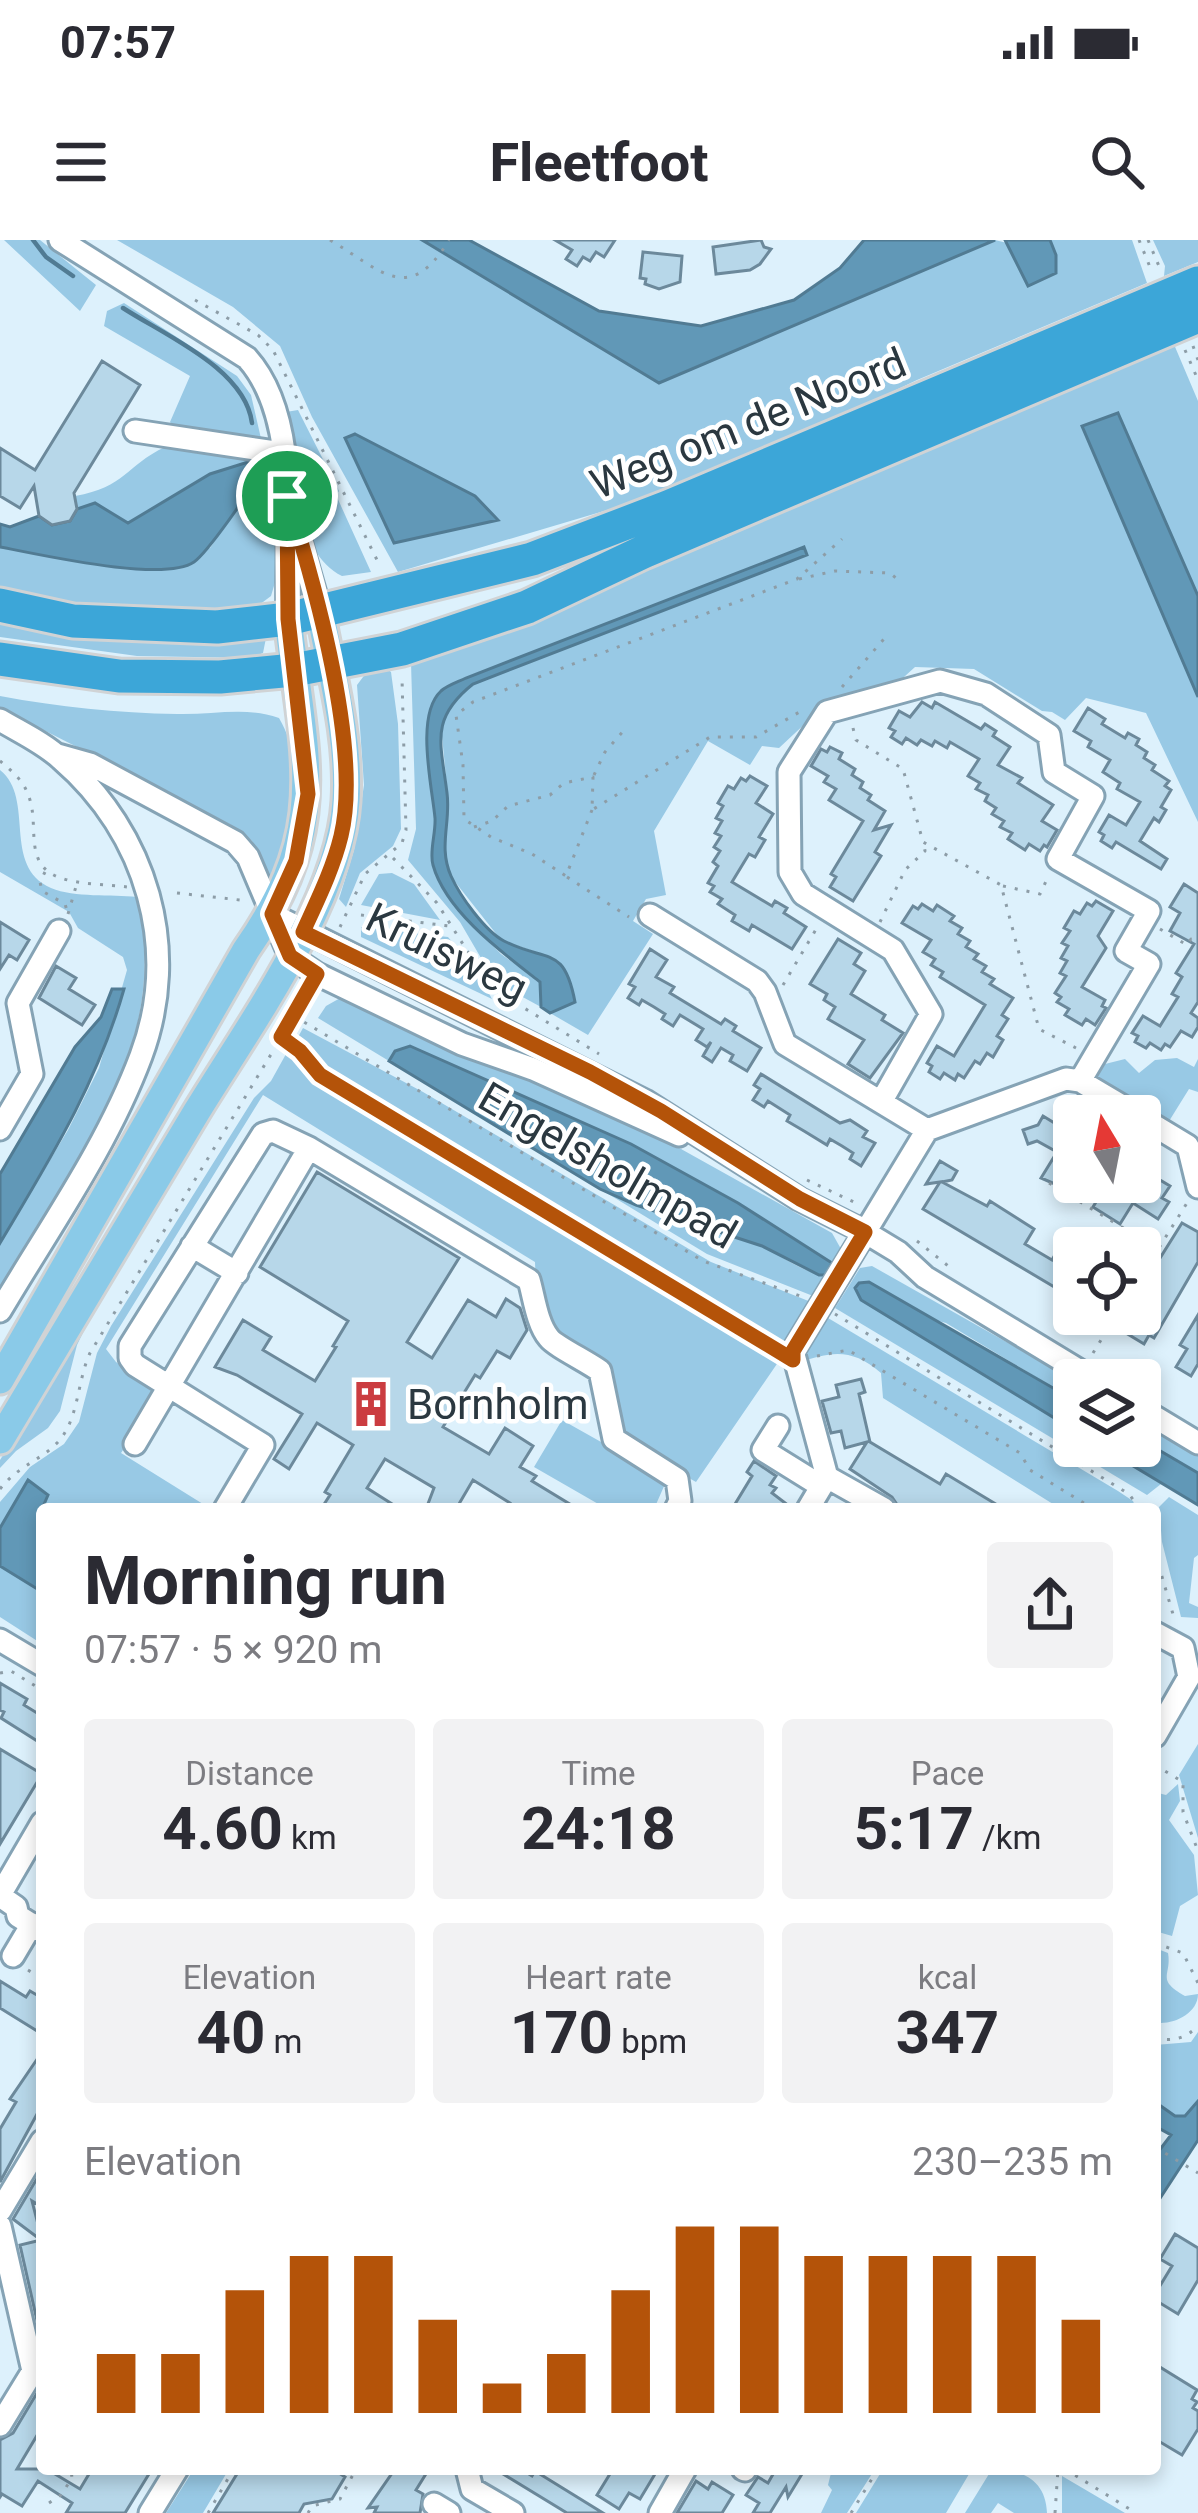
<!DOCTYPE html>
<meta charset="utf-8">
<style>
body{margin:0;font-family:Roboto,sans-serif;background:#f2f2f3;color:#2b2b33;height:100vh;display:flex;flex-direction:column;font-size:45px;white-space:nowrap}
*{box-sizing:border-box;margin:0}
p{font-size:39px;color:#7c7c81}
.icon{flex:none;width:66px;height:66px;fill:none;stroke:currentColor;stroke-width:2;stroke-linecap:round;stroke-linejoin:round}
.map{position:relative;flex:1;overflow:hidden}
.panel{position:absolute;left:36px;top:1263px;width:1125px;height:972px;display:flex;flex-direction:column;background:#fff;border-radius:12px;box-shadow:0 6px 18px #0003}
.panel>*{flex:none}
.needle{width:78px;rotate:350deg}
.controls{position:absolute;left:1053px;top:855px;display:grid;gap:24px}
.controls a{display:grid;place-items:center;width:108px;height:108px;border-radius:12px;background:#fff;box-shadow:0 6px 18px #0003;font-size:60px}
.pin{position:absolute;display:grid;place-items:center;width:102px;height:102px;color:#fff;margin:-51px;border:6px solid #fff;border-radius:50%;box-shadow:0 3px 12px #0007}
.round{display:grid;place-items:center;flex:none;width:126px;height:126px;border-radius:12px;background:#f2f2f3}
.summary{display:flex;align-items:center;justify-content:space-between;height:204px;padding:0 48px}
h1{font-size:66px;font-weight:700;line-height:90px}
.stats{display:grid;grid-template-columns:repeat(3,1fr);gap:18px;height:204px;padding:12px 48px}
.stats div{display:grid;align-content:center;border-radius:12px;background:#f2f2f3;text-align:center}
.stats b{font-size:60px;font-weight:700}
.stats small{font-size:33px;font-weight:400}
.stats p{font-size:33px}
.chart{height:336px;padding:24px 48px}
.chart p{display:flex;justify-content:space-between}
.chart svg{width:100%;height:216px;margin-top:12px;stroke:#b45309;stroke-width:6}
.status{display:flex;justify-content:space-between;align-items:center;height:84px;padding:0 60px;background:#fff;direction:ltr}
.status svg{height:33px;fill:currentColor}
header{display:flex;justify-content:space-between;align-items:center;height:156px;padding:0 48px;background:#fff;font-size:54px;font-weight:700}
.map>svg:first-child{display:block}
.green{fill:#98c9e5}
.water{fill:#6198b7;stroke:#517b93;stroke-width:3}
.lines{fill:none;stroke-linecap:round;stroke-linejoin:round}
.stream{stroke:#517b93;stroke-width:4.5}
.building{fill:#b7d7e9;stroke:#6c899b;stroke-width:3}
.minor-casing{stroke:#85a3b5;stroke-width:27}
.major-casing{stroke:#d0d3d5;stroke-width:33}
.highway-casing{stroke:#d0d3d5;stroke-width:39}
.path{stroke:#8d9da7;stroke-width:3;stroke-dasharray:3 9;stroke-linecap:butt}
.minor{stroke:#fff;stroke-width:21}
.major{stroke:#8acae8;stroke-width:27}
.highway{stroke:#3ca6d8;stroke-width:33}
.route-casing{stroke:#fff;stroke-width:24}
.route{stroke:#b45309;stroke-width:15}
.labels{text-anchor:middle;stroke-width:9;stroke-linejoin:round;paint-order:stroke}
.street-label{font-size:42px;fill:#2b3840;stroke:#fff}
.poi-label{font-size:42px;fill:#2b3840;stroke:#fff;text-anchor:start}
</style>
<div class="status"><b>07:57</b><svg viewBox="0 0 49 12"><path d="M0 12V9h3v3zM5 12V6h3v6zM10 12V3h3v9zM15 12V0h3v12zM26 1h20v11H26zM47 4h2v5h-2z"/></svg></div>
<header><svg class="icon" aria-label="menu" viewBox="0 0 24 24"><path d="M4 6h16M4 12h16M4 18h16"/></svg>Fleetfoot<svg class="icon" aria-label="search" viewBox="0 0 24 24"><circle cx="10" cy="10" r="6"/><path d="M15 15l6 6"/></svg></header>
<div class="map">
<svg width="1198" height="2273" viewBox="0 0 1198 2273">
<rect width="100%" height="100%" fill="#ddf1fc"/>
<path class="green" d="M4 0H40L96 45 80 71Z
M117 0H422L659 142 995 0 1056 15 1050 0H1132L1147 43 917 140 702 242 398 332 312 177 280 106 233 67Z
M1153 0H1198V22L1164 36 1165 26Z
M124 63 237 136 251 155 262 203 181 196 170 182 190 136 104 86 107 71Z
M1170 95 1198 161V356L1118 174 1082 187 1198 457V582L1146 473 1086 458 1065 480 1052 472 1042 471 974 429 915 427 883 456 824 466 779 508 762 506 750 525 708 501 654 591 666 655 646 659 633 681 653 694 588 795 550 773 563 765 548 716 501 700 452 638 442 608 448 557 441 486 447 468 473 444 806 315 803 307 443 449 427 481 435 583 432 624 452 658 477 690 501 714 540 742 541 767 495 742 460 682 408 620 416 589 411 423 723 299 1068 138 1072 148 1084 132Z
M298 170 339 251 336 255 371 332 342 336C293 312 292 221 286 172Z
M165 207C195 209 259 200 273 232L276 339 271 356 255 368 149 376 0 353V307L122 327 210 308 260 233 210 234 128 283 95 263 77 269 75 256C126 247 125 226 165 207Z
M0 371 266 398 263 413 251 418 137 416 0 397Z
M383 426 391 432 398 484 401 589 393 606 360 633 346 667 339 659 354 610 364 545 357 445 366 433Z
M0 456C59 467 117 473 177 474 213 475 246 466 279 478 307 525 298 601 270 647L252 601 231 585 0 468Z
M0 530C36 559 1 626 51 648 75 658 111 654 137 657 174 803 70 942 0 1061V1003L68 890 99 828 127 730 123 717 78 688 69 672 0 632Z
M392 633 414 644 440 680 361 665 379 634Z
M361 687 448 697 477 731 492 759 361 697Z
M342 757 638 885 832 993 841 1009 832 1023 738 963 631 904 410 806 396 811 389 821 318 778 326 766Z
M303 788 423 852 711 1022 811 1062 784 1107 292 808Z
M286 814 453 913 781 1118 696 1242 615 1196 601 1123 558 1098 536 1047 535 1022 263 855 106 1109 116 1122 162 1153 121 1213 211 1269H44L47 1255 28 1240 0 1288V1262L30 1227 64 1204 79 1182 97 1113 111 1086 254 858 271 841Z
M1177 818 1194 827 1198 819V852L1189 849 1166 886 1094 842 1105 824 1125 819 1139 833 1155 820Z
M600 949C651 972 704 983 756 1003 778 1012 802 1034 826 1035L813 1056 707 1014Z
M872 1026 1074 1140V1160L946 1083 861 1060 1074 1190V1206H1100L1161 1244 1147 1255 835 1068 860 1028Z
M823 1075 1118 1251 1133 1261 1136 1269H1061L883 1158 881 1133C852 1108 832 1111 798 1123Z
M91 1076 77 1105 60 1171 48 1188 16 1211 0 1228V1220Z
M1140 1177 1198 1209V1233L1140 1199Z
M562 1180 642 1225 665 1244 654 1269H607L534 1227Z
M1169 1257 1198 1275V1315L1194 1318 1189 1363 1198 1367V1378L1181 1377 1162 1302 1159 1267Z
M0 1326 40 1350 42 1404 0 1377Z
M1198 1504V1598L1179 1535Z
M1178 1544 1180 1561 1169 1580 1194 1615 1198 1655 1180 1666 1172 1696 1155 1691V1558L1158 1553 1166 1555Z
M1155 1708 1168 1713C1172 1736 1155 1739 1185 1756L1198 1754C1198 1772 1177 1783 1161 1783L1155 1772Z
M1198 1792V1861L1184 1876H1175L1155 1862V1805L1191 1802Z
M194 2229H229L203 2273H166Z
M832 2229H875L847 2273H821L832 2250 828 2245Z
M883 2229H972L946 2273H856Z
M992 2229C1022 2229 1046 2240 1047 2273H1014L998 2263 991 2273H965Z
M1062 2236 1125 2273H1062Z"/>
<path class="water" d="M422 0H469L599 71 701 86 794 60 840 28 864 0H995L659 143Z
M1005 0H1050L1056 15V33L1028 46Z
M1118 173 1198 356V457L1082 186Z
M355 194 475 256 498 280 394 303 345 198Z
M248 222 256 223 260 233C251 250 208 312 194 322 163 343 38 314 0 307V284L10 287 39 276 52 285 70 281 77 269 95 263 128 283 210 234Z
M804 307 807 315 473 444C429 479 441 503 447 553 451 582 438 607 451 636 460 656 485 691 504 701 547 723 564 704 575 762L550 773 541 767 540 742C504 714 446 672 433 625 429 612 436 593 435 578 432 546 415 475 441 451 448 445 458 442 466 438Z
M112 749H124C97 844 50 919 0 1003V934L75 807 101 777Z
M410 806 631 904 738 963 832 1023 826 1035H819L762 1006 636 965 600 949 389 821 395 811Z
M869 1042 1074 1160V1190L861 1060 855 1048 859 1043Z
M1140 1199 1198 1233V1265L1100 1206H1140Z
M28 1240 48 1255 42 1269V1356L39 1350 0 1326V1288Z
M1198 1861V1900L1155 1966V1916L1171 1895 1155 1886V1862L1175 1876H1185Z"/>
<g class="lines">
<path class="stream" d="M33 0 46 17 73 36
M123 68C166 96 245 129 252 183"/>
</g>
<path class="building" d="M555 0H615L604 17 596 12 590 21 583 17 577 26 566 19 572 10Z
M761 0 764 7 771 9 760 24 750 30 716 34 713 7Z
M643 12 682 16 680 42 659 49 645 44 646 39 640 38Z
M102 121 140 145 74 253 77 269 70 281 52 285 39 276 34 246 20 268 0 256V208L35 230Z
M922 462 932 468 935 462 981 489 985 484 996 491 993 496 1010 507 998 525 1022 538 1018 543 1053 565 1042 581 1057 590 1047 607 1044 605 1040 611 1029 604 1025 610 1008 599 1012 593 1000 587 1004 581 992 574 996 568 985 561 988 555 976 549 980 543 968 536 979 519 950 502 947 508 935 501 932 506 921 500 917 505 906 498 902 504 891 497 895 491 889 488 899 471 910 477Z
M1088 468 1105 479 1102 484 1125 498 1128 493 1139 499 1136 505 1147 512 1144 518 1155 525 1152 530 1169 541 1165 546 1171 550 1161 567 1166 570 1159 582 1154 578 1140 601 1167 619 1161 629 1116 602 1112 608 1101 601 1104 595 1099 592 1109 575 1126 585 1140 562 1117 549 1120 543 1103 532 1110 520 1088 507 1091 501 1074 491Z
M830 507 842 513 839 519 855 529 852 535 863 542 860 548 871 555 868 560 885 571 874 590 891 585 875 612 881 616 853 661 830 647 836 637 831 634 863 581 829 560 836 549 824 542 828 536 811 526 821 509 827 512Z
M750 536 767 546 756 563 773 574 759 597 765 600 755 617 749 614 732 642 772 666 775 661 787 668 784 673 806 687 792 709 752 685 749 691 732 681 735 675 718 664 722 659 710 652 714 646 708 643 718 626 713 622 720 611 714 607 721 596 715 593 722 581 716 578 723 566 718 563 728 546 734 549 741 538 746 541Z
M1184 644 1198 653V762L1191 773 1198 778V787L1192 797 1181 791 1170 807 1165 804 1161 810 1150 803 1146 808 1135 802 1138 796 1132 793 1143 776 1160 786 1178 757 1172 754 1182 737 1176 733 1194 704 1170 691 1180 673 1170 667Z
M1096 661 1113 671 1098 696 1106 708 1082 747 1105 760 1102 766 1106 768 1095 785 1086 779 1082 785 1065 775 1069 769 1057 762 1061 757 1055 753 1066 736 1060 733 1067 721 1061 718 1068 706 1062 703 1070 691 1064 688 1074 671 1080 674 1087 663 1092 666Z
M922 664 933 671 937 665 954 676 950 681 962 688 958 694 970 701 966 707 978 714 974 719 986 726 982 732 994 739 990 744 1013 758 1002 775 1008 779 997 796 1003 800 993 817 987 813 980 824 975 821 964 838 958 834 955 840 944 833 940 839 929 832 932 826 927 823 937 806 954 816 985 765 940 737 943 732 931 725 935 719 923 712 931 700 902 683 913 666 918 669Z
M0 682 29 700 17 720 9 715 0 729Z
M838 699 861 713 854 724 865 731 851 754 885 775 882 780 903 793 870 838 848 824 864 800 828 779 835 767 824 760 827 754 810 744Z
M650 709 667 720 656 737 674 747 670 753 721 784 725 779 736 786 733 791 761 808 747 831 730 821 733 815 721 808 712 822 703 816 711 802 707 807 696 800 703 789 680 775 673 786 662 779 665 774 654 767 642 760 639 765 628 758 635 747 629 744Z
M56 726 76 738 69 749 95 765 82 785 39 758Z
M761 834 840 883 850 880 867 891 863 897 875 903 861 926 850 919 853 913 842 906 830 899 827 905 804 891 787 881 790 875 768 861 764 867 753 860 760 849 754 845Z
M1043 876 1074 895V945L1071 951 1041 938 1057 912 1037 901 1028 904 1023 890 1038 885Z
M940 921 957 931 952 940 942 942 987 966 990 961 1034 989 1025 1004 1052 1020 1056 1013 1072 1023 1056 1048 923 969 940 942 926 944Z
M1140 928 1170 946 1162 958 1169 962 1158 979 1133 963 1120 984 1093 967 1108 942H1140Z
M317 932 459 1018 407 1102 432 1118 468 1060 496 1077 506 1059 520 1068 527 1090 510 1118 497 1111 480 1138 475 1135 443 1187 489 1214 505 1188 533 1206 520 1227 536 1236 532 1241 578 1269H507L510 1263 473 1240 456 1269H426L434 1248 385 1219 367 1248 400 1269H321L330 1255 325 1252 353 1205 317 1183 289 1229 274 1219 302 1174 237 1135 215 1127 243 1080 271 1097 263 1110 315 1141 336 1107 333 1106 348 1081 260 1027Z
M1182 983 1198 992V1022L1154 1098 1149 1095 1144 1104 1126 1093 1140 1074V1050Z
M1198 1075V1124L1191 1136 1176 1127 1187 1109 1180 1105Z
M861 1139 865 1152 859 1154 870 1202 940 1244 946 1234 1004 1269H900L892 1257 850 1229 867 1202 845 1208 841 1191 831 1193 822 1161 839 1157 836 1145Z
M754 1221 776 1236 770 1245 776 1248 772 1253 793 1269H732L752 1236 747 1232Z
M0 1443 27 1459 24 1465 42 1476V1504L1 1478 4 1472 0 1470Z
M0 1509 42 1534 0 1604Z
M0 1741 26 1757 30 1751 42 1758V1794L0 1768Z
M42 1812V1865L0 1942V1889L16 1862 10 1859Z
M42 1930V1967L32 1961 42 2000V2085H38L20 2005 41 2000 13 1979Z
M1175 1994 1198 2008V2040L1178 2074 1155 2060V2054L1172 2026 1160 2019Z
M1155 2124 1197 2150 1192 2159 1197 2162 1193 2168 1198 2171V2189L1182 2215 1155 2199Z
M37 2153 42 2156V2187L17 2229H58L55 2234 80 2249 92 2229H152L125 2273H66L72 2263 38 2241 22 2266 2 2254 0 2257V2200L13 2193Z
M240 2229H333L345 2237 332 2259 304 2264 299 2273H213Z
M395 2229H429L416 2250 423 2254 420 2273H374L377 2267 368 2268Z
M495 2229H521L532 2236 535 2231 603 2273H567Z
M613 2229H658L640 2259 629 2253 619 2269 597 2255Z
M776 2229H805L788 2257 786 2247 770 2273H753L759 2263 746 2255 758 2237 768 2243Z
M696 2241 708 2249 712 2242 733 2255 722 2273H677Z"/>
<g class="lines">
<defs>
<path id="minor" d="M60 0 247 118C302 179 285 301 288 379
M135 191 282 213
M294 280 320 371
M0 480C20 492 44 503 61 519 147 593 181 709 141 816 107 907 49 988 0 1071
M58 515 90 524 235 602 248 617 290 716 317 734 462 804 533 829 679 895
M271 674 645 861 799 959 865 992 898 1012 925 1037 1095 1140
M650 675 757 741 765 752 785 804 927 890
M881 862 931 774 893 710 803 654 790 632 789 532 827 472 940 441 986 454 1049 495 1054 532 1093 556 1058 619 1149 671 1126 711 1149 724 1080 841 1139 876
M1140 877 1188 906 1198 947
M0 889 32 834 18 763 59 691
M192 1006 237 1033
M1140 1168 1198 1203
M778 1186 763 1210 821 1246
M135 1204 309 908
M827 1237 884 1269
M225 1269 263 1205 135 1125 130 1118V1106L263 894 273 891 309 908 529 1040C534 1057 537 1084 549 1098 555 1106 588 1122 600 1131L614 1199 677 1239 680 1261 676 1269
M808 1269 827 1237 793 1111 927 890 1066 839 1080 841
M1155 1393 1183 1408 1189 1437 1155 1496
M0 1400 42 1425
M0 1655 42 1583
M0 1656 16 1667 18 1676 42 1691
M13 1716 32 1684
M0 1971 42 1901
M0 1986 33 2131 0 2185
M467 2229 472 2249 513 2273
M743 2229 745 2230
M434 2264 449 2273
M150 2273 177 2229
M660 2273 685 2229"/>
<path id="major" d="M0 1140 246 710C333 586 304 518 288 379
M0 1200C66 1090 131 980 197 871 249 786 340 661 346 561 350 498 331 432 320 371"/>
<path id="highway" d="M0 365 73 381 217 387 288 379 532 319 668 267 1198 43
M0 419 119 436 220 437 294 430 402 409 527 367 643 312 1198 76"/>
</defs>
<use href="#minor" class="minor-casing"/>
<use href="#major" class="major-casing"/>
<use href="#highway" class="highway-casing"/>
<path class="path" d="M330 0C382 31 409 66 449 0
M1139 0 1152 32
M1148 0 1161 31
M195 60 258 95 273 110 380 326
M1193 106 1198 120
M1185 110 1198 140
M799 339 835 331 890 333 896 338
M842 447 884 399
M853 488 856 500 903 529 923 602 1001 645 1039 789 1076 808
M0 521C12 531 24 541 29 557 40 587 22 625 61 638 81 645 106 644 127 647
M594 535 605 512 626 488
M592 570 566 636 532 614 491 597 464 579 463 525 456 475 473 462 797 339 842 299
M474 587 492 581 508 566 550 555 564 543 593 537 592 570 710 497H756L803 470
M393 618 437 663 490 747 599 814
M45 632 40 642 42 651 65 664 68 674
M567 637 629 677
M1003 646 1040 654 1048 637
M177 653 240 660
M68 674 77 643
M361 675 449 686
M880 682 905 630 925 611 924 604
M340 687 365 634 402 603 406 590 402 438
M1160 689 1187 705 1191 699 1198 703
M783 745 818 686
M294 776 703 1021 800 1056
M281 798 300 811 320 835 775 1109
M807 940 858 964
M1049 943 1158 1009
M917 1001 952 1029
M1140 1038 1187 963
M835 1074 1129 1254 1140 1269
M1093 1113 1117 1074
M817 1116 848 1110 1020 1213 1030 1230 1087 1265V1269
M1113 1128 1132 1140
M0 1249C19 1225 40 1221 58 1202 79 1179 77 1141 90 1113L310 750
M1155 1313 1175 1381
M0 1433 11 1431 42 1450
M1155 1525 1183 1542V1572L1198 1611
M1155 1703 1183 1713 1198 1743
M28 1730 42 1739
M1155 1798C1173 1802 1186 1798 1198 1786
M1155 1907 1198 1933
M1065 2229 1136 2273
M49 2263 61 2255 72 2238 71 2230
M208 2273 229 2237 240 2229
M308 2273 312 2266 340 2259 356 2229
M851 2273 878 2229
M1055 2273 1058 2229"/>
<use href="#minor" class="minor"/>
<use href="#major" class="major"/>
<use href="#highway" class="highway"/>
</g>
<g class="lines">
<defs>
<path id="route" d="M287 256C314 342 362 510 341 596 333 629 317 661 303 692L590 832 661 871 800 959 865 992 793 1111V1120L320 835 300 811 281 797 317 734 290 716 272 674 296 621 308 554 288 379Z"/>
</defs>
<use href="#route" class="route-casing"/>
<use href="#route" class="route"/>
</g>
<defs>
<symbol id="building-bare" viewBox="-9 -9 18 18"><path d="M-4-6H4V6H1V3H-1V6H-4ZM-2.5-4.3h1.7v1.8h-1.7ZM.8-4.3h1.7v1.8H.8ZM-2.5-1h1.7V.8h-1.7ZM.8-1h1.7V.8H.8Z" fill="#cb3c40" stroke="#fff" stroke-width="2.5" paint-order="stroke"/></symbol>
</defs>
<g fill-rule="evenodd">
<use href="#building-bare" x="338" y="1131" width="66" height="66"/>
</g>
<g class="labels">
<g class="street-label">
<text transform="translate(748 183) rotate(-22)" y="15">Weg om de Noord</text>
<text transform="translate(447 712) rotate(26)" y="15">Kruisweg</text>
<text transform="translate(608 925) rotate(30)" y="15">Engelsholmpad</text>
</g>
<g class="poi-label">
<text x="407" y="1179">Bornholm</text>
</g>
</g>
</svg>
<div class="controls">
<a><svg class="needle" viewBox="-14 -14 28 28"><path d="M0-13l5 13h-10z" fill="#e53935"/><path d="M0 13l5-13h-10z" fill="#7c7c81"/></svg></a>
<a><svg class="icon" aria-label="locate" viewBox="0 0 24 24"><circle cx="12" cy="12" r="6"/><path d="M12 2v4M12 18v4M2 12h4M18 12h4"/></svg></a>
<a><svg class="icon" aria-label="layers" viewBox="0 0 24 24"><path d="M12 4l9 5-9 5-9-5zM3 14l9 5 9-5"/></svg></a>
</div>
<div class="pin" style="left:287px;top:256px;background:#1e9e55"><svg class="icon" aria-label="arrive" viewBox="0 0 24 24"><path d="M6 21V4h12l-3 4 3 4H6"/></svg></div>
<section class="panel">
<div class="summary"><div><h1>Morning run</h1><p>07:57 · 5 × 920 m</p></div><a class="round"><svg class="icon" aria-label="share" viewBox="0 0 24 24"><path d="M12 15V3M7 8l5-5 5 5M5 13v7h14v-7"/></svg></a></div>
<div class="stats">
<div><p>Distance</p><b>4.60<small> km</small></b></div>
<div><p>Time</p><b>24:18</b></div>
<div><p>Pace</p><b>5:17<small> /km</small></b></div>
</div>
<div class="stats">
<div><p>Elevation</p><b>40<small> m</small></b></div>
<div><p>Heart rate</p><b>170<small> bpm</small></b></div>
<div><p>kcal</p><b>347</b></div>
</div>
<div class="chart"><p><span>Elevation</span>230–235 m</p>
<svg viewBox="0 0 160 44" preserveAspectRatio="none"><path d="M5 44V32M15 44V32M25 44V19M35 44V12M45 44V12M55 44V25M65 44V38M75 44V32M85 44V19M95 44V6M105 44V6M115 44V12M125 44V12M135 44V12M145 44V12M155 44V25"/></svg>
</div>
</section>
</div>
